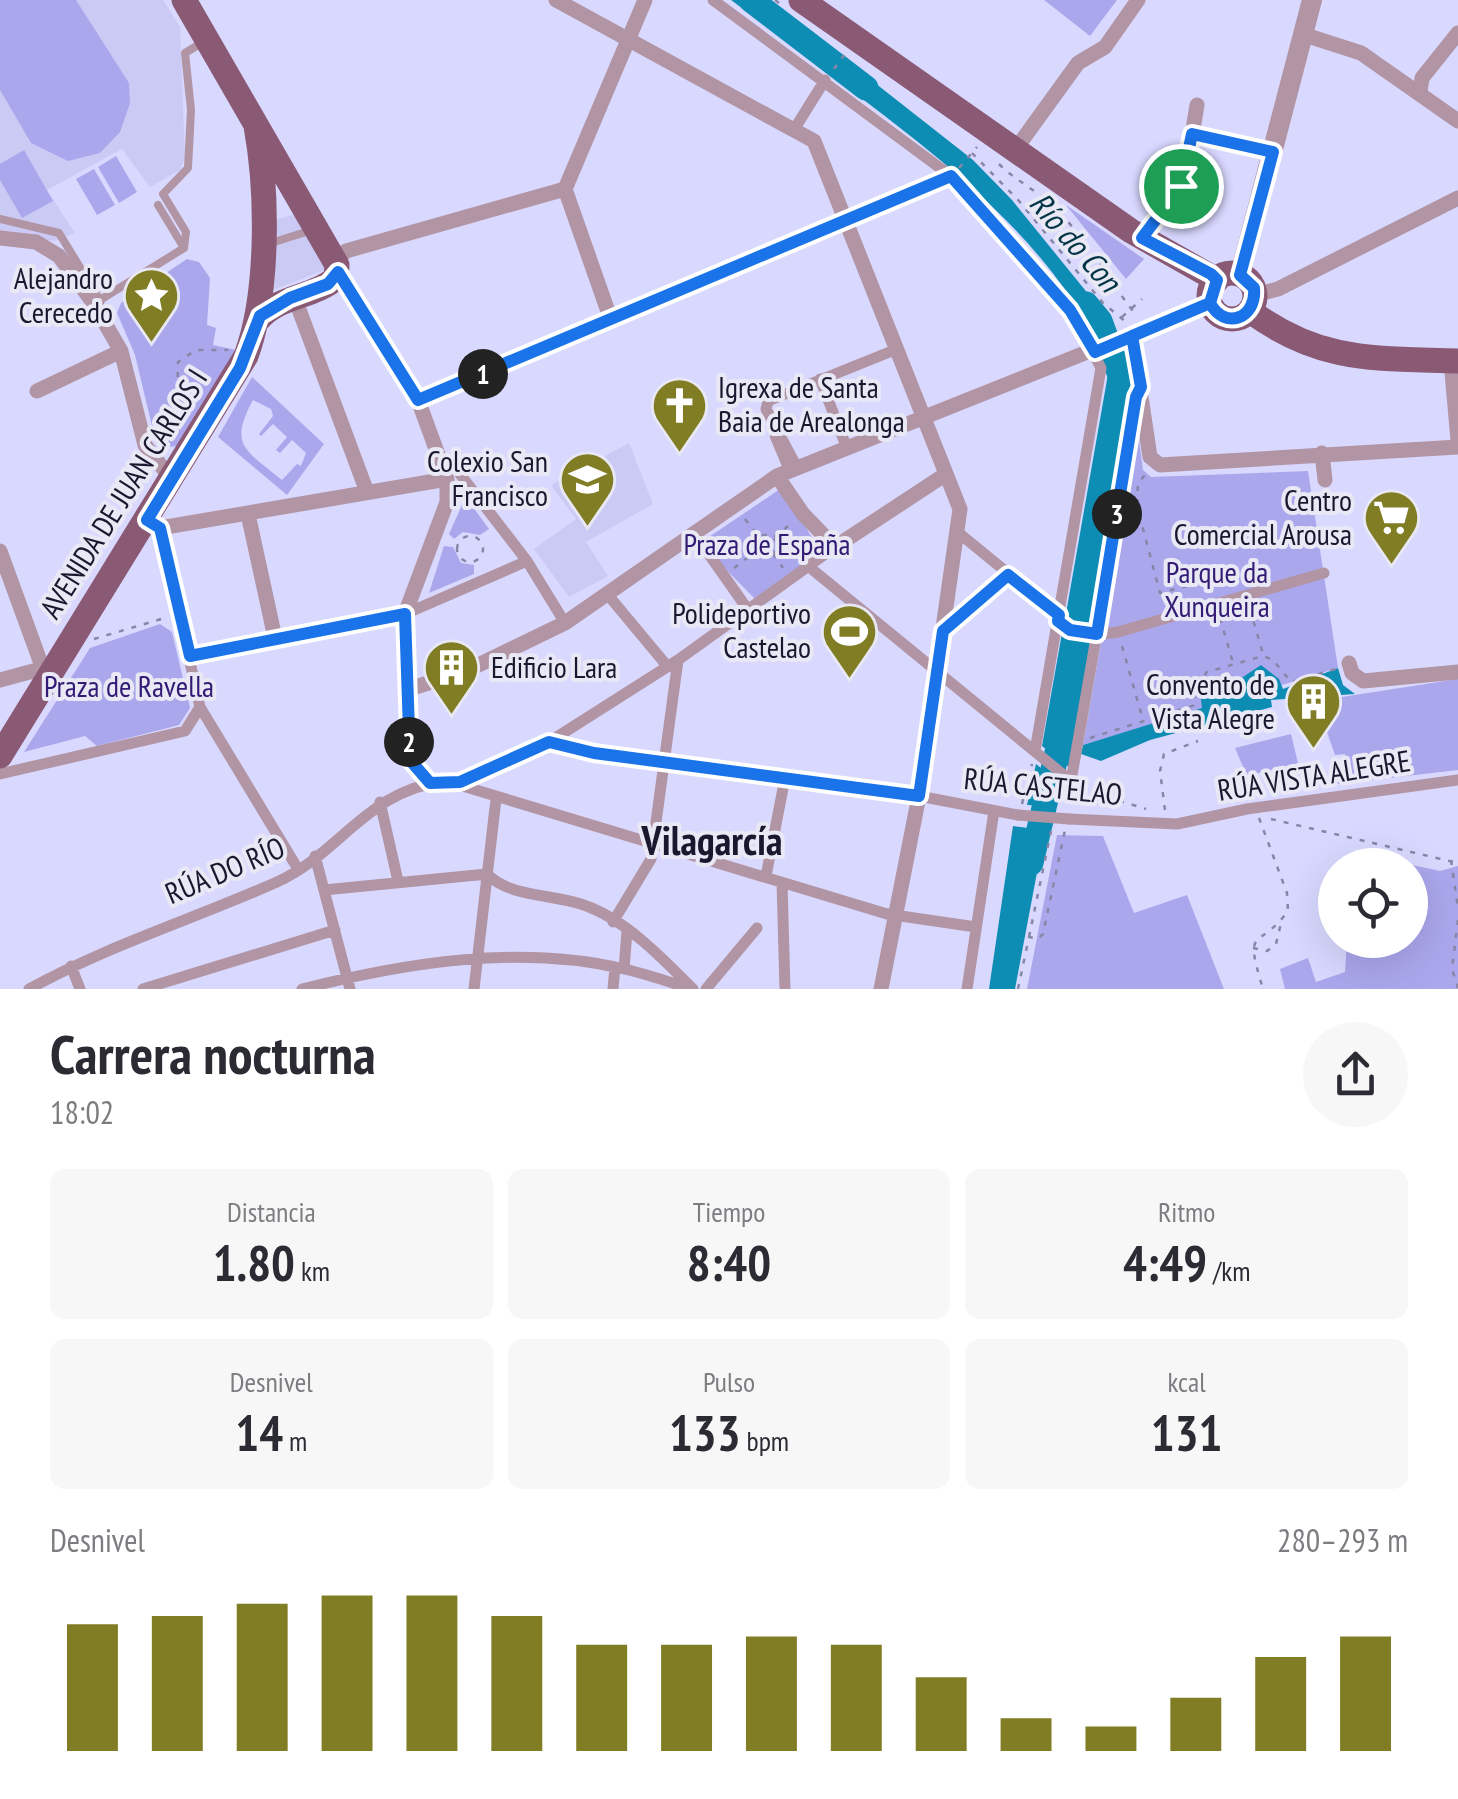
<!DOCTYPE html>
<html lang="es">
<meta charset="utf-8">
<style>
body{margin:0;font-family:"PT Sans Narrow",sans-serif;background:#f7f7f7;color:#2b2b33;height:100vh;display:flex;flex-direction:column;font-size:38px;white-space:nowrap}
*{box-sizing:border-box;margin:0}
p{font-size:32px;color:#7c7c81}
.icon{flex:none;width:55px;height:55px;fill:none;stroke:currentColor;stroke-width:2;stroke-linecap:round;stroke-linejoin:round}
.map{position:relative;height:989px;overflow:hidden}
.details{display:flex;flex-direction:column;background:#fff;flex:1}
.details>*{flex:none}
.controls{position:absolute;left:1318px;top:848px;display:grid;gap:20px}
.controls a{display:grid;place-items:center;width:110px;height:110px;border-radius:50%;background:#fff;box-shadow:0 10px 40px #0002;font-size:50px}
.pin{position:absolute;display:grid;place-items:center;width:85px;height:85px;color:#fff;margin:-42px;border:5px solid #fff;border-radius:50%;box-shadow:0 2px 10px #0007}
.km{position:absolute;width:50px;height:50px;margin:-25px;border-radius:50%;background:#222;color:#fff;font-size:28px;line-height:50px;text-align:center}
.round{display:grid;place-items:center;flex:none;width:105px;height:105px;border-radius:52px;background:#f7f7f7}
.headline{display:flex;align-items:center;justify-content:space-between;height:170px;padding:0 50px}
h1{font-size:55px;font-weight:700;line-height:75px}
.figures{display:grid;grid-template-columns:repeat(3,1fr);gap:15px;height:170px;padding:10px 50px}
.figures div{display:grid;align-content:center;border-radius:15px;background:#f7f7f7;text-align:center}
.figures b{font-size:50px;font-weight:700}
.figures small{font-size:28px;font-weight:400}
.figures p{font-size:28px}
.chart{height:280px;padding:20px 50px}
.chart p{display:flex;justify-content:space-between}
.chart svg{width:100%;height:180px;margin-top:10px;stroke:#817d24;stroke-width:6}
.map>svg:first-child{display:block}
.built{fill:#cbcaf5}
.green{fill:#aba7ed;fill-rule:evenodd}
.water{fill:#0e8db4}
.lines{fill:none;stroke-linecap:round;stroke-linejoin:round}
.river{stroke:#0e8db4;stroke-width:25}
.path{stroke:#8786a6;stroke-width:2.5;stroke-dasharray:5 8;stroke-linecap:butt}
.service{stroke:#b295a4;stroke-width:8}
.pedestrian{stroke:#b295a4;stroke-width:11}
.minor{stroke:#b295a4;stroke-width:15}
.tertiary{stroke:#b295a4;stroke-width:20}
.primary{stroke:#8a5974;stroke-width:25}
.pedestrian-bridge{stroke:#b295a4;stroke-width:11}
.route-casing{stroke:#fff;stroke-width:20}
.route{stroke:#1a73e8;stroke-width:12}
.labels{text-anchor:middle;stroke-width:8;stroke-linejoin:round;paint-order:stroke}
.poi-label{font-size:30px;fill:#1a182f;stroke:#e9e8f5;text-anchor:end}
.street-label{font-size:30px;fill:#1a182f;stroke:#e9e8f5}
.park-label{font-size:30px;fill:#321b75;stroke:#e9e8f5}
.water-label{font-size:32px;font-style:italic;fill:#023445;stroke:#e9e8f5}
.district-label{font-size:40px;font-weight:bold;fill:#1a182f;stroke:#e9e8f5}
</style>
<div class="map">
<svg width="1458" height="989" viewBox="0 0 1458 989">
<rect width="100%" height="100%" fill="#d9d8ff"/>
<path class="built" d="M0 0H163L180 27 185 158 180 170 150 187 122 149 47 190 75 233 55 241 0 236Z
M295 214 327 269 273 290V221Z
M629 443 653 504 586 542 608 576 569 597 534 549 576 519 551 485Z"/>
<path class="green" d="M0 0H76L129 83 130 103 120 132 100 153 68 161 31 143 0 90Z
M1044 0H1117L1090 36Z
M24 150 53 201 22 218 0 180V164Z
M116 156 137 192 119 203 98 167Z
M94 169 115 205 97 215 76 179Z
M1066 205 1144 259 1126 279Z
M187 259 199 262 210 278 207 325 216 328 213 345 236 350 177 446 170 447 153 430 135 355 117 313 121 303Z
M252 377 324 444 287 495 218 437ZM253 400 271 409 273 416 259 434 261 436 273 424 287 437 276 450 280 453 292 440 306 453 301 466 297 464 282 480C246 450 228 446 253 400Z
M1138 431 1143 470 1151 477 1308 471 1338 668 1083 745Z
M783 487 820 552 756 600 700 543Z
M462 505 473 507 489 529 480 535 463 532 454 539 449 534Z
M444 546 453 547 461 563 474 565V574L429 593Z
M160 624 172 632 190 708 179 725 97 746 85 736 24 752 90 648Z
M1458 679V770L1337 784 1334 768 1347 761 1345 754 1335 755 1316 701Z
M1291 734 1298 763 1247 776 1235 748Z
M1057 835 1103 836 1134 913 1187 895 1224 989H1027Z
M1412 865 1440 871 1458 866V989H1285L1280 969 1308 958 1316 982 1345 972 1347 940H1410Z"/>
<path class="water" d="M731 0H762L835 54 823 68Z
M847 61 973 160 1012 200 1115 327 1094 336C1035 227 931 151 835 78Z
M1128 355 1133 388 1096 625 1065 619 1108 374 1105 365Z
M1062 633 1092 639 1070 768 1042 746Z
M1261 665 1279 679 1283 689 1338 668 1343 685 1355 694 1271 700 1272 707 1150 740 1101 761 1081 754 1083 745 1202 708 1200 693 1210 678 1234 683Z
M1036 764 1063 786 1049 806 1027 805Z
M1013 826 1045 830 1015 989H989Z"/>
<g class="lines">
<path class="river" d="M751 0 866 88
M1086 304 1100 321 1125 389
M1031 863 1063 727"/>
<path class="path" d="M775 0 783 6
M834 69 844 55
M972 153 1019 201 1103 303 1126 322
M999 164C1016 181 1038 191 1055 208 1088 240 1108 280 1136 315
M959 168 977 147
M1122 317 1142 299
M1212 320 1238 326
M177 416 178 362 196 350H228
M156 431 169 419 187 418
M1137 504 1138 483 1145 475
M1133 506H1137L1160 593 1210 580 1213 591
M745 519 758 536
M755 546a11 11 0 1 1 22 0a11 11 0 1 1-22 0Z
M457 549a13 13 0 1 1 26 0a13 13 0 1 1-26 0Z
M774 537 792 523
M773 554 783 568
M734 568 755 552
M1250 609 1263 654
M1220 618 1233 663
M94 639 168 617
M1122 646 1143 720
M1090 738 1195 705 1194 690 1207 672 1263 656 1273 660 1291 682 1336 669
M1082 789 1146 809
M1022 804 1032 764
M1165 810 1160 771 1164 754 1198 741
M1259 818 1287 893 1288 911C1258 952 1243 923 1263 989
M1271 819 1458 863
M1451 860 1458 908
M1458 920 1452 969 1458 988
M1029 937 1051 831
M1253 948 1267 951 1276 944 1282 919
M1018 989 1029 937 1038 939 1043 934 1065 830"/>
<path class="service" d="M0 219 59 233 100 300
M268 244 312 230
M184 248 186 232 163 194 188 168 191 110 185 53 203 42
M101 311 100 300 184 248 158 205
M774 437 789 473"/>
<path class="pedestrian" d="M713 0 951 176 1070 310 1101 368 1035 751
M795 128 825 80
M848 222 951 176
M820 379 845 443
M798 469 766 409 768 401 897 349
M160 528 200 707 298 869
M694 533 746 607
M960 534 1059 615
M527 561 565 623
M808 566 1071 781 1139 392
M608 595 668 667
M405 614 527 561 460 474
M1058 621C1075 635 1097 636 1118 632L1324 573
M943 631 1008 575
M189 655 275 638
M409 689V760L430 783
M549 742 594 753 919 796 1018 815
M0 774 185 731 200 707
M460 782 549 742 678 660 835 547
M380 802 398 881
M1069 819 1177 824 1247 809 1458 780
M315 856 350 989
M766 876 785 778
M782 883 785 989
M324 890 487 874C512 899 556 893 589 907 628 922 664 960 693 989
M613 922 651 859 678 660
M71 966 80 989
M624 969 627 931
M29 989C109 945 194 919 277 882 342 852 367 790 446 781L887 914 976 927
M143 989 335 930
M302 989C404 963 519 944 624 969 647 974 669 982 691 989
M474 989 496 799
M613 989 615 967
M706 989 757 928
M967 989 994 811"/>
<path class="minor" d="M556 0 814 141 960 509 919 796 881 989
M1302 34 1361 53 1458 121
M1420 92 1422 78 1458 33
M1192 133 1273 152
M1015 150 1078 63 1105 47 1138 0
M565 189 611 320
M0 238 36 242 59 256 92 301 121 351 145 445 172 480
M1141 238 1185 179 1197 105
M336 261 346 251 565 189 645 0
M338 272 418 400 447 479V502L405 614 409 689 466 671 565 623 777 476 1210 303
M1255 295 1278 289 1458 198
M290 298 297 304 367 492
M1132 336 1150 457 1160 465 1458 447
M1451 361 1458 440
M37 391 121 351
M418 400 848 222
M1322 453 1325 480
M777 476 803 514 835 547 946 474
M248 514 275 638 405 614
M147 519 160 528 447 479
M0 551 43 669
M1349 663 1352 673 1363 681 1458 672
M0 680 52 666"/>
<path class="tertiary" d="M1240 275 1312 0"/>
<path class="primary" d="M184 0 337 265 336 278C313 298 279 295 258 320
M801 0 1131 231 1217 280
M1209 296a23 23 0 1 1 46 0a23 23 0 1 1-46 0Z
M1250 311C1321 363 1374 358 1458 361
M0 756 246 356C269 294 268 192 256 126"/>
<path class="pedestrian-bridge" d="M1018 815 1069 819"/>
</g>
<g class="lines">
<defs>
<path id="route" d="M1181 186 1142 238 1211 274 1217 280 1210 303 1095 352 1070 310 951 176 418 400 338 272 328 284 290 298 260 316 240 368 147 520 160 528 190 656 405 614 410 760 430 783 460 782 549 742 594 753 919 796 943 631 1008 575 1059 615 1058 621 1070 630 1097 634 1136 397 1141 387 1132 336 1210 303C1225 331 1257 318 1254 288L1240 275 1273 152 1192 134 1181 186"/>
</defs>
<use href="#route" class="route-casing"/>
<use href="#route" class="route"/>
</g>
<defs>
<symbol id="sight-pin" viewBox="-11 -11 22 30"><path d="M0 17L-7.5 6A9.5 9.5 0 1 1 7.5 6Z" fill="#817d24" stroke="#e9e8f5"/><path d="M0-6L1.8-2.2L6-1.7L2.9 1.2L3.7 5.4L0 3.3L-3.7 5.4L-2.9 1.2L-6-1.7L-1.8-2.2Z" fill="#fff"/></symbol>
<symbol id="church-pin" viewBox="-11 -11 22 30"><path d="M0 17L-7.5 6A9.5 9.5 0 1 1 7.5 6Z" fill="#817d24" stroke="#e9e8f5"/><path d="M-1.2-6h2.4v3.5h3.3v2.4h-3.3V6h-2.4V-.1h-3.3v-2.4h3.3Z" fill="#fff"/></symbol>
<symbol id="school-pin" viewBox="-11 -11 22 30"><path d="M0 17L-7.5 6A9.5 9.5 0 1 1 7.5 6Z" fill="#817d24" stroke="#e9e8f5"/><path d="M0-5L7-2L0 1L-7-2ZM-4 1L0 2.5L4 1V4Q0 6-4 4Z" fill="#fff"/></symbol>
<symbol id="supermarket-pin" viewBox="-11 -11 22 30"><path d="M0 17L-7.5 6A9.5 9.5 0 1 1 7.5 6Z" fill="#817d24" stroke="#e9e8f5"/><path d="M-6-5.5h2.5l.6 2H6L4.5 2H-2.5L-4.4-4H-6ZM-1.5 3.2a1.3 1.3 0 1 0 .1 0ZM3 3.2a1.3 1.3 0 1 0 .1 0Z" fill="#fff"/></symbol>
<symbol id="stadium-pin" viewBox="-11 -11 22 30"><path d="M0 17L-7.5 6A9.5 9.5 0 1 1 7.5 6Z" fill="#817d24" stroke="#e9e8f5"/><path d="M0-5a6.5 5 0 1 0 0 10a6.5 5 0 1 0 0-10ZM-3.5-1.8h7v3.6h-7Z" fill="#fff"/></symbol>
<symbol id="building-pin" viewBox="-11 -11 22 30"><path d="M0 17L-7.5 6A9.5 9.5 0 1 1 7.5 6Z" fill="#817d24" stroke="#e9e8f5"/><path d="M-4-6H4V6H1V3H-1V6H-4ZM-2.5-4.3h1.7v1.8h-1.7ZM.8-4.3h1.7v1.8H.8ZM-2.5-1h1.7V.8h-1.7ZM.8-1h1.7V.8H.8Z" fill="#fff"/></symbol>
</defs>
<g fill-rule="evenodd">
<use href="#sight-pin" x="120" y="264" width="63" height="86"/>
<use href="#church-pin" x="648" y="374" width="63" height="86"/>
<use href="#school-pin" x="556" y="448" width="63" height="86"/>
<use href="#supermarket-pin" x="1360" y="486" width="63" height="86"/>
<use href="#stadium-pin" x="818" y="600" width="63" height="86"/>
<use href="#building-pin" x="420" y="636" width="63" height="86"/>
<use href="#building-pin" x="1282" y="670" width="63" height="86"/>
</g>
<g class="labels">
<g class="poi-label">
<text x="113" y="289">Alejandro<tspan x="113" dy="34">Cerecedo</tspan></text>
<text x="718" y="398" text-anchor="start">Igrexa de Santa<tspan x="718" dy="34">Baia de Arealonga</tspan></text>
<text x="548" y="472">Colexio San<tspan x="548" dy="34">Francisco</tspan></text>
<text x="1352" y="511">Centro<tspan x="1352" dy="34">Comercial Arousa</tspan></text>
<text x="811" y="624">Polideportivo<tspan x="811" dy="34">Castelao</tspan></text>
<text x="491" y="678" text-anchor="start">Edificio Lara</text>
<text x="1275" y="695">Convento de<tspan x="1275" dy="34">Vista Alegre</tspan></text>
</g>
<g class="street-label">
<text transform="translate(124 494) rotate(-58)" y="10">AVENIDA DE JUAN CARLOS I</text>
<text transform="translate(1314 776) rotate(-9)" y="10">RÚA VISTA ALEGRE</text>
<text transform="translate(1043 787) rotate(6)" y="10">RÚA CASTELAO</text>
<text transform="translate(225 871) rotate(-23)" y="10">RÚA DO RÍO</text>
</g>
<g class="park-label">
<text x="767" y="555">Praza de España</text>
<text x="1217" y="583">Parque da<tspan x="1217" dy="34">Xunqueira</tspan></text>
<text x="129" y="697">Praza de Ravella</text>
</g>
<g class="water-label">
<text transform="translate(1075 242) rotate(49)" y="11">Río do Con</text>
</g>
<g class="district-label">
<text x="712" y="855">Vilagarcía</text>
</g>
</g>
</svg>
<div class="controls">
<a><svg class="icon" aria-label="locate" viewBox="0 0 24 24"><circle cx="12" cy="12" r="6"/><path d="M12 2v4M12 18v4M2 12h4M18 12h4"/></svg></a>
</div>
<div class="pin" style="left:1181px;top:186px;background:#1e9e55"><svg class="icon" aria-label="arrive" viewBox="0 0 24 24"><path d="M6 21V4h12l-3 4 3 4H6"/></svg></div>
<b class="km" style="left:483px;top:374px">1</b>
<b class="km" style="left:409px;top:742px">2</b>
<b class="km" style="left:1117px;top:514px">3</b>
</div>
<section class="details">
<div class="headline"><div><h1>Carrera nocturna</h1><p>18:02</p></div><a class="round"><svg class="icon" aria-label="share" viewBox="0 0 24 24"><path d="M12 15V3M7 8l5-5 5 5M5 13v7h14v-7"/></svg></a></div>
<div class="figures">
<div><p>Distancia</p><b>1.80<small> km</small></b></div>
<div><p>Tiempo</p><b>8:40</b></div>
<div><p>Ritmo</p><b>4:49<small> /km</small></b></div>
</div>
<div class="figures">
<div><p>Desnivel</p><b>14<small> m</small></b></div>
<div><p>Pulso</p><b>133<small> bpm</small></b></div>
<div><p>kcal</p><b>131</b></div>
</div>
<div class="chart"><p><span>Desnivel</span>280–293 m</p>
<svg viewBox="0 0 160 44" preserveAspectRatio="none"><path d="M5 44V13M15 44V11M25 44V8M35 44V6M45 44V6M55 44V11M65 44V18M75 44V18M85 44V16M95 44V18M105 44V26M115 44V36M125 44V38M135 44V31M145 44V21M155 44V16"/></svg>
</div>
</section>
